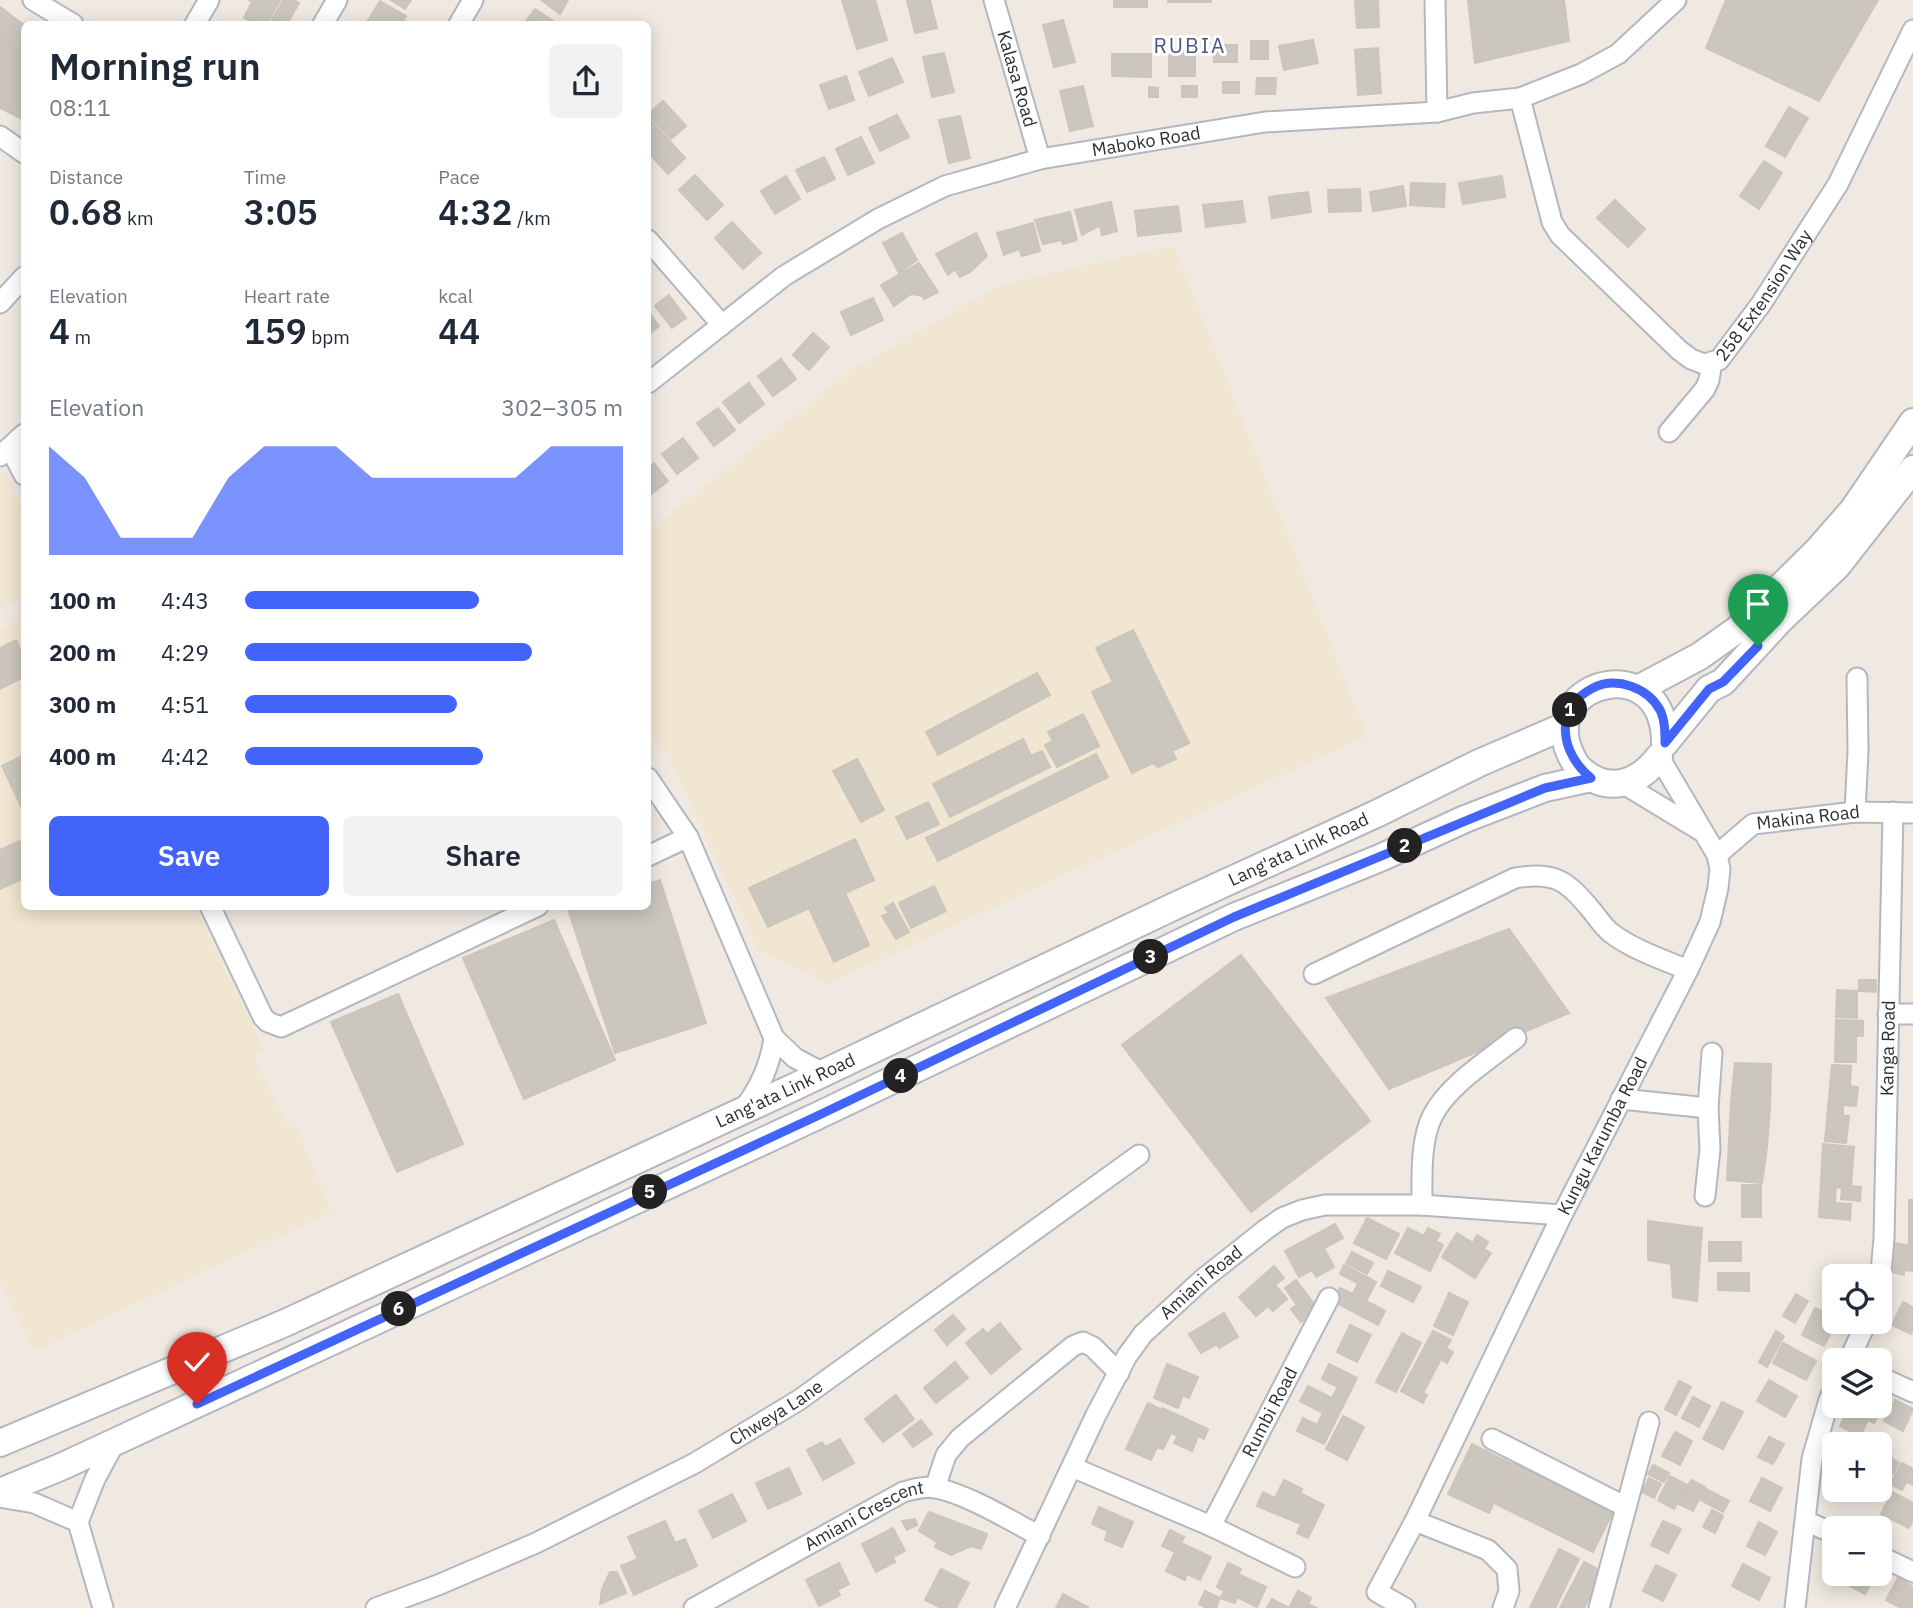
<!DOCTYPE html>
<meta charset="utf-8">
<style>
body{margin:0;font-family:"IBM Plex Sans",sans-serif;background:#f2f2f3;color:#1f2937;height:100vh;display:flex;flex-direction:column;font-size:26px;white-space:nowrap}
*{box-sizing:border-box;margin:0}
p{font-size:23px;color:#747a83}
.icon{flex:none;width:38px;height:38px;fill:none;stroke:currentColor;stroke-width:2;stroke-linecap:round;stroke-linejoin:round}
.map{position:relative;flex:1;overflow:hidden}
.sheet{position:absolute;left:21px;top:21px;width:630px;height:889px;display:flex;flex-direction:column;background:#fff;border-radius:10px;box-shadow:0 4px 18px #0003}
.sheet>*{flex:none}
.controls{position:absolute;left:1822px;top:1264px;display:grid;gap:14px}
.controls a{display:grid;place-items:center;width:70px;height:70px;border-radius:10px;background:#fff;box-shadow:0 4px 18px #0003;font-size:35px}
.pin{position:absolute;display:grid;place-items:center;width:60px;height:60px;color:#fff;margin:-72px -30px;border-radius:50% 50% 50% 0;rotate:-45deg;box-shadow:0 0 7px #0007}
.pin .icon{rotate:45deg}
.km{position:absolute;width:35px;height:35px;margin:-18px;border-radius:50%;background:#222;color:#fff;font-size:19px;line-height:35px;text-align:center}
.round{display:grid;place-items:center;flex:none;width:74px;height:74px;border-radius:10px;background:#f2f2f3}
.head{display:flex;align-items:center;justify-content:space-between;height:119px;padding:0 28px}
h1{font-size:38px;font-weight:600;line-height:52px}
.figures{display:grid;grid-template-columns:repeat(3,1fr);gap:10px;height:119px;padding:7px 28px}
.figures div{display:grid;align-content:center}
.figures b{font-size:35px;font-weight:600}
.figures small{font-size:19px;font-weight:400}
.figures p{font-size:19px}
.chart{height:196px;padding:14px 28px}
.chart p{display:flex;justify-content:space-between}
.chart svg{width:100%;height:126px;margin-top:7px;fill:#4264fb;opacity:.7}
.action{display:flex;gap:14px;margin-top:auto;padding:14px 28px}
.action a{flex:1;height:80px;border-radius:10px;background:#4264fb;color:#fff;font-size:28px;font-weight:600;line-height:80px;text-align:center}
.action a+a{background:#f2f2f3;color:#1f2937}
ul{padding:0 28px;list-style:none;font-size:23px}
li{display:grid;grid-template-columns:112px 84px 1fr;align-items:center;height:52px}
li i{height:18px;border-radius:9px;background:#4264fb}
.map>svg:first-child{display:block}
.education{fill:#f0e6d1}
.building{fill:#cbc7bf;stroke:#cbc5ba;stroke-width:2}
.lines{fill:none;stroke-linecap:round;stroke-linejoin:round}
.minor-casing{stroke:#b4b7c1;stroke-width:23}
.secondary-casing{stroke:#b4b7c1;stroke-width:30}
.minor{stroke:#fff;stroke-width:19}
.secondary{stroke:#fff;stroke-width:26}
.route-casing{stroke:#fff;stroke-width:14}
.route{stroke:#4264fb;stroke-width:9}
.labels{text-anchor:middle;stroke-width:6;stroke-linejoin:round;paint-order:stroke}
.street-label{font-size:18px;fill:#2e2e2e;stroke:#fff}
.quarter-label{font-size:21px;letter-spacing:2px;fill:#4d5680;stroke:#fff}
</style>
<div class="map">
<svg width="1913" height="1608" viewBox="0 0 1913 1608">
<rect width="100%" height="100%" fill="#efe9e1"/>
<path class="education" d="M1174 246 1367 736 829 983 759 951 670 760 648 728V531L854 368 1003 284Z
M7 471 24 517V597L0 608V476Z
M24 616V906L196 907 264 1050 254 1056 288 1127 296 1126 332 1212 34 1351 0 1281V630Z"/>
<path class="building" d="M249 0H280L267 24H257L244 18 252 2Z
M283 0H293L299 3 287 24H270Z
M391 0H411L405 9Z
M541 0H568L560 14Z
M842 0H875L887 40 857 49Z
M907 0H930L937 28 915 33Z
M1114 0H1147V7H1114Z
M1168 0H1211V2H1168Z
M1355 0H1378L1379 27 1357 28Z
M1468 0H1564L1569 41 1475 63Z
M1726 0H1878L1819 101 1706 48Z
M380 1 406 16 401 24H366Z
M0 7 24 25V120L0 108Z
M535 9 553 21 550 24H524Z
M1063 20 1075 62 1054 67 1043 25Z
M1313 40 1318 63 1284 70 1279 46Z
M1251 41H1268V59H1251Z
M1214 45H1237V62H1214Z
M1169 48H1195V76H1169Z
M1378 48 1381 93 1358 95 1355 50Z
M944 53 954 92 932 97 923 57Z
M1112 54H1151V77L1112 76Z
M892 58 903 82 869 96 859 72Z
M846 76 854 100 829 109 820 85Z
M1257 78H1276L1275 94H1256Z
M1223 82H1239V93H1223Z
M1083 86 1093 126 1070 131 1060 91Z
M1182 86H1197V97H1182Z
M1149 87 1158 88V97H1149Z
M663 101 686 126 671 139 648 114Z
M1789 107 1808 118 1785 157 1766 146Z
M897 115 909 137 880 151 869 128Z
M960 116 970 158 949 163 939 120Z
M650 120 685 158 668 174 648 152V122Z
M861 137 874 163 848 175 836 149Z
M824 157 835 179 807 192 796 170Z
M1764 161 1782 173 1759 209 1740 196Z
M695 175 723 205 707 220 679 190Z
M786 176 800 199 775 214 761 191Z
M1502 176 1505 197 1463 204 1459 183Z
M1411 183 1445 184 1444 207 1410 205Z
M1403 186 1406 206 1373 211 1370 192Z
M1360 189 1361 211 1329 212 1328 190Z
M1308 192 1311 212 1272 218 1269 197Z
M1615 200 1645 229 1628 247 1597 218Z
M1242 201 1245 222 1206 227 1203 205Z
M1111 202 1117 231 1102 235 1100 225 1082 235 1075 210Z
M1178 206 1181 231 1138 236 1135 211Z
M1070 212 1077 240 1063 244 1062 240 1043 244 1035 220Z
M732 222 761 253 743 269 715 238Z
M1033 223 1040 251 1022 256 1019 249 1004 255 997 233Z
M902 233 917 260 899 273 883 243Z
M976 233 987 256 970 272 960 277 955 269 948 275 936 254Z
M919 263 938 292 924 299 923 296 911 294 894 306 881 285Z
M669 295 686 318 672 328 655 306Z
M873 298 883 320 851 335 841 312Z
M648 311 659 326 648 335Z
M813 333 829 347 809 370 793 355Z
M781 359 796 379 773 396 758 376Z
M749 383 764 404 739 423 723 402Z
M718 408 735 430 714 446 697 423Z
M683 438 698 458 677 474 662 454Z
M654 463 668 481 650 495 648 492V468Z
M1133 630 1189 743 1172 751 1176 759 1158 767 1153 763 1132 773 1092 692 1113 682 1096 648Z
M16 640 24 658V677L0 689V648Z
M1037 673 1050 695 938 755 926 732Z
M1083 714 1099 746 1057 767 1045 745 1053 741 1048 732Z
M1023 739 1031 756 1042 751 1050 767 950 817 933 784Z
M1096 754 1108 777 938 861 926 838Z
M24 755V812L2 766Z
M857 759 884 810 861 822 833 771Z
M928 802 939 824 907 839 896 817Z
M855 839 874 880 845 893 869 945 834 962 809 908 768 927 749 888Z
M19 841 24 852V878L0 889V850Z
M660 880 706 1023 615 1053 568 909 576 906H648V884Z
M934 886 946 911 911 928 899 903Z
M893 903 909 932 896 939 882 916 889 913 885 908Z
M554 920 615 1060 524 1099 463 958Z
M1509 929 1569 1013 1389 1089 1326 998Z
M1241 955 1370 1121 1251 1212 1122 1045Z
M1859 980H1876V992L1859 991Z
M1837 990 1857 991V1018L1836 1017Z
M398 994 463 1144 397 1172 331 1022Z
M1836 1020 1863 1021V1036H1856V1062H1835Z
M1735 1063 1771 1064 1770 1107 1731 1102Z
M1832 1065 1851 1066 1850 1086 1858 1087 1856 1106 1843 1105V1116H1849L1846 1143 1825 1141Z
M1731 1102 1770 1107 1767 1147 1729 1141Z
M1729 1141 1767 1147 1762 1183 1727 1180Z
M1823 1144 1854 1147 1851 1186 1861 1187 1860 1201 1841 1199 1842 1188 1836 1187 1835 1203 1851 1204 1850 1220 1819 1217Z
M1742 1185H1761V1217H1742Z
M1909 1200H1913V1243H1909Z
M1367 1218 1399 1234 1386 1259 1354 1243Z
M1648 1221 1702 1228 1697 1301 1673 1297 1671 1264 1648 1260Z
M1335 1224 1343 1238 1324 1248 1334 1267 1316 1277 1312 1270 1299 1277 1285 1251Z
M1408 1228 1424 1236 1428 1228 1440 1234 1436 1241 1443 1245 1430 1271 1395 1253Z
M1457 1233 1473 1243 1477 1235 1488 1242 1484 1249 1491 1253 1475 1278 1442 1257Z
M1709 1242H1741V1261H1709Z
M1895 1243 1911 1246 1909 1243H1913V1271L1904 1270V1275L1893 1272Z
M1352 1252 1373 1263 1367 1274 1346 1263Z
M1344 1265 1376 1282 1366 1301 1385 1311 1378 1325 1333 1301 1340 1288 1353 1294 1358 1283 1340 1274Z
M1274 1266 1284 1278 1275 1285 1287 1299 1273 1311 1268 1306 1256 1316 1239 1297Z
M1388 1271 1421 1287 1413 1302 1381 1286Z
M1718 1273H1749V1291L1718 1290Z
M1296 1280 1318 1309 1301 1322 1291 1309 1297 1305 1285 1288Z
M1449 1293 1468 1302 1453 1335 1434 1326Z
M1796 1294 1808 1301 1795 1323 1783 1316Z
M1903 1302 1913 1307V1329L1911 1334 1892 1325Z
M1815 1308 1834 1317V1321H1837L1824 1346 1802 1335Z
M1224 1313 1238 1337 1219 1348 1217 1344 1201 1353 1189 1334Z
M953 1315 965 1329 947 1345 935 1330Z
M1000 1323 1021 1349 991 1374 966 1343 983 1329 987 1334Z
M1350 1325 1371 1335 1357 1362 1337 1352Z
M1433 1331 1451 1340 1446 1348 1453 1352 1447 1363 1441 1359 1423 1393 1427 1395 1423 1403 1401 1391Z
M1776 1331 1784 1336 1767 1367 1759 1362Z
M1402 1333 1421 1343 1396 1392 1376 1382Z
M1783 1343 1816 1361 1806 1380 1773 1363Z
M955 1362 968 1378 936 1403 924 1388Z
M1167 1364 1198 1377 1189 1398 1183 1395 1178 1408 1154 1398Z
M1329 1364 1357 1378 1324 1444 1297 1431 1303 1418 1317 1425 1323 1413 1300 1401 1308 1386 1332 1398 1338 1387 1322 1379Z
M1769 1380 1797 1396 1785 1417 1757 1401Z
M1679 1381 1691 1387 1676 1415 1665 1409Z
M1880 1386 1893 1387 1874 1423 1868 1420 1860 1436 1840 1426 1848 1411 1837 1405H1880Z
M896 1395 914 1419 883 1442 865 1419Z
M1693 1397 1710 1406 1699 1427 1682 1418Z
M1895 1400 1913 1409 1903 1431 1884 1421Z
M1722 1402 1743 1412 1723 1449 1703 1439Z
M1148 1403 1160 1409 1153 1425 1171 1433 1163 1449 1157 1447 1151 1460 1126 1449Z
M1162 1408 1208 1429 1204 1439 1198 1436 1192 1451 1174 1443 1178 1436 1154 1425Z
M1343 1416 1364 1427 1347 1460 1326 1449Z
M921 1420 932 1434 913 1447 903 1434Z
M1675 1432 1692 1441 1680 1465 1662 1456Z
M1847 1436 1863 1444H1843Z
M1769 1437 1784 1444 1773 1464 1758 1457Z
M840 1439 854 1463 823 1480 807 1450 822 1442 825 1447Z
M1472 1444 1512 1464 1489 1513 1448 1494Z
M1831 1452 1834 1453V1489L1828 1488Z
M1880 1452 1899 1463 1893 1474 1880 1467Z
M1515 1461 1614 1510 1593 1552 1494 1503Z
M1902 1463 1913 1469V1485L1906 1482 1902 1490 1890 1484Z
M1653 1465 1669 1473 1664 1482 1648 1474Z
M789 1468 801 1494 768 1509 756 1483Z
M1670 1476 1687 1485 1674 1509 1658 1500Z
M1649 1478 1661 1484 1654 1498 1642 1492Z
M1762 1478 1782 1488 1770 1511 1750 1501Z
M1284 1480 1302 1489 1300 1493 1324 1505 1308 1538 1297 1533 1301 1524 1257 1506 1263 1492 1275 1498Z
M1691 1480 1705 1487 1693 1511 1679 1504Z
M1704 1488 1729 1501 1723 1512 1699 1499Z
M1850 1489H1870L1866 1497Z
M1892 1492 1913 1503V1520L1909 1528 1881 1514Z
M732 1494 746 1521 713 1538 699 1511Z
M1099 1507 1133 1522 1122 1547 1105 1540 1108 1531 1092 1524Z
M1712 1510 1723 1516 1715 1533 1703 1527Z
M929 1512 987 1534 981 1549 971 1546 951 1555 935 1547 937 1542 919 1531Z
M915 1519 917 1525 907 1530 902 1521Z
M665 1521 675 1543 685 1539 697 1566 634 1595 621 1566 638 1559 628 1537Z
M1663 1521 1681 1529 1668 1553 1651 1545Z
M1759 1522 1777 1532 1765 1555 1747 1546Z
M893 1528 905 1551 893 1557 895 1562 876 1572 862 1544Z
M1170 1530 1184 1537 1181 1543 1211 1557 1200 1580 1187 1574 1185 1580 1166 1571 1175 1552 1162 1546Z
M1559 1549 1579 1559 1555 1608H1530Z
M1584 1562 1603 1572 1584 1608H1560Z
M839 1563 849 1584 837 1590 840 1595 819 1606 806 1580Z
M1228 1563 1241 1569 1238 1574 1266 1587 1257 1607 1237 1597 1235 1603 1220 1598 1225 1591 1217 1587Z
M1743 1564 1770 1578 1759 1600 1732 1586Z
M1656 1565 1676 1575 1663 1601 1643 1591Z
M941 1569 969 1583 956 1608H941L925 1600Z
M610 1572H617L626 1593 600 1604 602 1589Z
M1852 1573H1876L1865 1594 1846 1584Z
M1898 1578 1913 1587V1608H1901L1886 1600Z
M1205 1591 1220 1598 1216 1608H1207L1199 1604Z
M1298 1591 1311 1598 1308 1604 1317 1608H1267L1272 1599 1289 1608Z
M1063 1594 1088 1607V1608H1056Z"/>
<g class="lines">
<defs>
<g id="minor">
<path d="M33 0 73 24"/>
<path id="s1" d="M994 0 1040 159"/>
<path d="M1435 0 1437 112"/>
<path d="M195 24 209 0"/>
<path d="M323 24 337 0"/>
<path d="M459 24 473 0"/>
<path id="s2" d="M1520 98 1552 222 1560 235 1679 350 1691 359 1704 364 1719 360 1761 304 1838 184 1913 30"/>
<path d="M0 136 24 153"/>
<path d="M648 240 722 325"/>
<path d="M0 303 24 277"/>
<path id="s3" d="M648 383 784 276 878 219 945 186 1040 159 1265 122 1437 112 1473 103 1520 98 1581 74 1618 54 1676 0"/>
<path d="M1669 432 1705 389 1709 380 1712 362"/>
<path d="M10 448 24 475"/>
<path d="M0 456 24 434"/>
<path d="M648 778 688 837 774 1038 795 1058 823 1073"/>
<path d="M1622 783 1701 831"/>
<path d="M1855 812 1858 751 1857 678"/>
<path id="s4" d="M1717 855 1753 824 1855 812 1913 813"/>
<path d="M648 856 688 837"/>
<path d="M210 906 263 1017 268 1022 281 1027 538 906"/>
<path d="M1314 974 1515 878C1556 871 1567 881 1593 912 1598 919 1604 927 1611 933 1634 950 1661 959 1688 970"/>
<path d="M1888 1014H1913"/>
<path d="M1621 1099 1708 1108 1710 1149 1705 1196"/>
<path d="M1708 1108 1712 1053"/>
<path d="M743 1110C760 1087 770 1066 774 1038"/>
<path d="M1422 1205C1422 1178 1420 1139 1433 1115 1448 1085 1490 1059 1516 1038"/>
<path id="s5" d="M1880 1282 1884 1239 1893 812"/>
<path d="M1849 1360 1867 1321"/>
<path d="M1880 1377 1913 1392"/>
<path d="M1492 1439 1626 1507"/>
<path d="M1072 1467 1211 1526 1295 1567"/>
<path d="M935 1488 946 1455 960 1438 1073 1346 1083 1342 1093 1347 1119 1373"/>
<path d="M0 1497 34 1503 78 1522"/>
<path d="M1415 1521 1488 1550 1507 1569 1509 1591 1503 1608"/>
<path d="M1806 1521 1834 1534"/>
<path d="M78 1522 95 1479 115 1442"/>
<path d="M78 1522 103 1608"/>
<path id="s6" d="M1211 1526 1329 1298"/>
<path d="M1880 1556 1913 1572"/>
<path id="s7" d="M376 1608 438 1585 536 1543 695 1463 799 1400 1139 1155"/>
<path id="s8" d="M694 1608 903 1492C914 1489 925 1486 936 1488 967 1494 1011 1521 1040 1536"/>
<path id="s9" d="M1005 1608 1096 1415 1127 1356 1143 1334 1203 1279 1265 1230 1282 1218 1302 1210 1325 1205H1422L1562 1215"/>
<path id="s10" d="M1405 1608 1377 1592 1415 1521 1562 1215 1688 970 1710 922 1718 888 1720 869 1717 855 1659 757"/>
<path d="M1599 1608 1649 1422"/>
<path d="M1795 1608 1812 1459 1829 1400 1834 1389"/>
</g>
<g id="secondary">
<path d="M1638 689 1700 656 1738 629 1818 550 1853 510 1913 422"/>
<path d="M1665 743 1709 689 1723 682 1780 620 1837 566 1913 469"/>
<path d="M1659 757C1639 783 1609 795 1581 770 1575 765 1571 756 1568 748 1543 681 1665 649 1665 743"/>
<path id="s11" d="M0 1443 285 1323 792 1088 1177 905 1376 814 1479 763 1565 726"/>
<path d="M0 1492 63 1466 815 1117 1234 917 1380 858 1465 819 1545 788 1591 778"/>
</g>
</defs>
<use href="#minor" class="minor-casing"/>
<use href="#secondary" class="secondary-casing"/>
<use href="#minor" class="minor"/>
<use href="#secondary" class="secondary"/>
</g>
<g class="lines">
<defs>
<path id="route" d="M197 1404 815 1117 1234 917 1545 788 1591 778C1560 753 1553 708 1593 688 1617 676 1648 688 1660 710 1665 720 1665 732 1665 743L1709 689 1723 682 1758 646"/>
</defs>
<use href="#route" class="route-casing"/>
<use href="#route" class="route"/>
</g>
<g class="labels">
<g class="street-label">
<text dy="6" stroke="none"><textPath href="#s1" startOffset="82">Kalasa Road</textPath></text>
<text dy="6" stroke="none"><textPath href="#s3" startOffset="564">Maboko Road</textPath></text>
<text dy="6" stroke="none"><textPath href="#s2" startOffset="432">258 Extension Way</textPath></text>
<text dy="6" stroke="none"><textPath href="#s4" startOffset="103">Makina Road</textPath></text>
<text dy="6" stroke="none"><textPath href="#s11" startOffset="1428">Lang'ata Link Road</textPath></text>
<text dy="6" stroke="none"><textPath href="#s5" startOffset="234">Kanga Road</textPath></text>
<text dy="6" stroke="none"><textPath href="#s11" startOffset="861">Lang'ata Link Road</textPath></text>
<text dy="6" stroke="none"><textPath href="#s10" startOffset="541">Kungu Karumba Road</textPath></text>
<text dy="6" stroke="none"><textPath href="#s9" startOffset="385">Amiani Road</textPath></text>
<text dy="6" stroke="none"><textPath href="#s7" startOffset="446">Chweya Lane</textPath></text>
<text dy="6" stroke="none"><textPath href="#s6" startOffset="128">Rumbi Road</textPath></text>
<text dy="6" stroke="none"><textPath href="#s8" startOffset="194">Amiani Crescent</textPath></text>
</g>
<g class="quarter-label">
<text x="1190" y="53">RUBIA</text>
</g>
</g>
</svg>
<div class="controls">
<a><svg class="icon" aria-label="locate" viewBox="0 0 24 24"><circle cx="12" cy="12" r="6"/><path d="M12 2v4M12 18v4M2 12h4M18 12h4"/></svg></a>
<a><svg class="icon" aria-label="layers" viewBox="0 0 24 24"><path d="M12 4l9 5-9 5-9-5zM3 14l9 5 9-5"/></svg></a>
<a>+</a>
<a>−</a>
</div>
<div class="pin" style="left:1758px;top:646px;background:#1e9e55"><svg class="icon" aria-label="arrive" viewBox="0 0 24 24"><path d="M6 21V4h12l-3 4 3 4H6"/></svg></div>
<div class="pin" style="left:197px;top:1404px;background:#d93025"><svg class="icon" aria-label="check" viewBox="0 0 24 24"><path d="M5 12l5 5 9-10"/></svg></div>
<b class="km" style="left:1570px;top:710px">1</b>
<b class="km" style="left:1405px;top:846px">2</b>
<b class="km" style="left:1151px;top:957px">3</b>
<b class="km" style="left:901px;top:1076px">4</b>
<b class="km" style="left:650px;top:1192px">5</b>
<b class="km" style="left:399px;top:1309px">6</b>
<section class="sheet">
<div class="head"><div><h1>Morning run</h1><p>08:11</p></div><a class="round"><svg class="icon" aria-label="share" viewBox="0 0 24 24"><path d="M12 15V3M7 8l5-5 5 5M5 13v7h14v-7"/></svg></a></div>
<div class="figures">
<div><p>Distance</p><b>0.68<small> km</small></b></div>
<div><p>Time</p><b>3:05</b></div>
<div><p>Pace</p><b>4:32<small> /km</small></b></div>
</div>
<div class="figures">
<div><p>Elevation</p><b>4<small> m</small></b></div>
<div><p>Heart rate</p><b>159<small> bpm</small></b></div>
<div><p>kcal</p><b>44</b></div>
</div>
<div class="chart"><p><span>Elevation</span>302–305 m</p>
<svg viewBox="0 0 160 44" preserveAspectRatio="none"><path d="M0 44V6L10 17L20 38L30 38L40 38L50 17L60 6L70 6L80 6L90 17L100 17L110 17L120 17L130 17L140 6L150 6L160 6V44z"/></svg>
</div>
<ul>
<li><b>100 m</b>4:43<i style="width:62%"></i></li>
<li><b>200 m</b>4:29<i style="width:76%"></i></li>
<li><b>300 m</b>4:51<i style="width:56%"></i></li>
<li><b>400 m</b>4:42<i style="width:63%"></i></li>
</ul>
<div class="action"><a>Save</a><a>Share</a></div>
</section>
</div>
